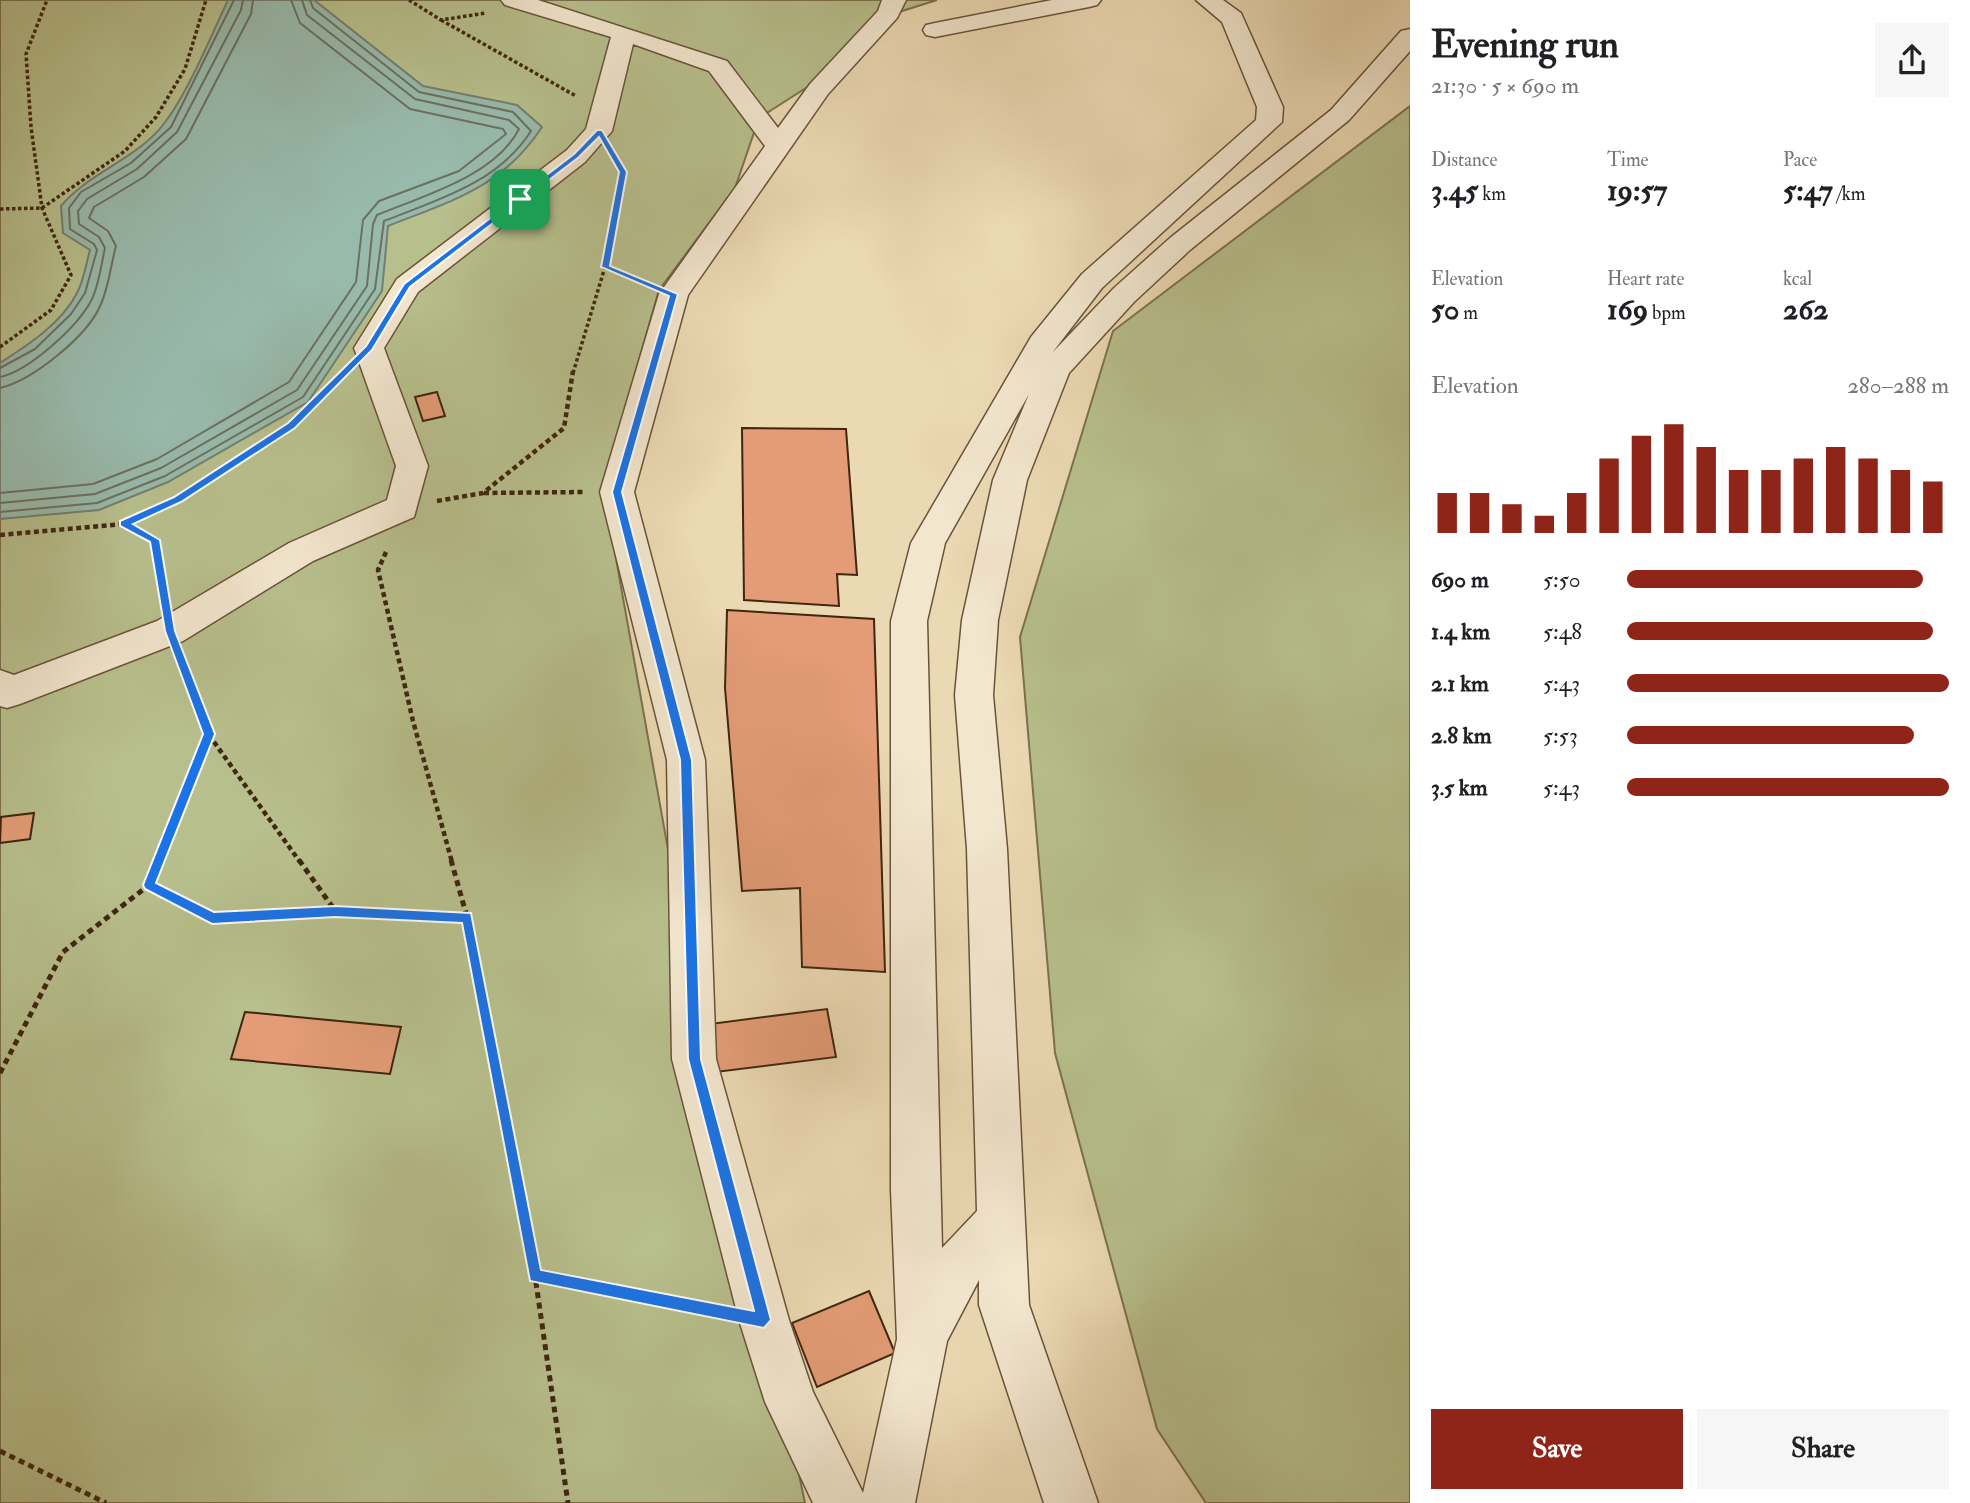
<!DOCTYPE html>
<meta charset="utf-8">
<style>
body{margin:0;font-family:"IM FELL Double Pica",serif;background:#f6f6f6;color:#202124;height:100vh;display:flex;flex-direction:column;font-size:26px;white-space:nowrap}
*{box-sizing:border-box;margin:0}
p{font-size:23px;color:#757577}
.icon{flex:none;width:38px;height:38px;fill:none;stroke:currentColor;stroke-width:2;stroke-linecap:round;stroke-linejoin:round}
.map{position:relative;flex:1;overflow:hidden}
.drawer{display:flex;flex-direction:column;background:#fff;width:560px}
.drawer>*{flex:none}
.pin{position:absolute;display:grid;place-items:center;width:60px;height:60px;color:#fff;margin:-30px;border-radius:14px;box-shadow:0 4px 10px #0006}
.round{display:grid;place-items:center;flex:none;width:74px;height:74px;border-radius:0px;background:#f6f6f6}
.headline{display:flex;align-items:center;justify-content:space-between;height:119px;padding:0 21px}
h1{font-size:38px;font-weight:800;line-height:52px}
.stats{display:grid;grid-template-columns:repeat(3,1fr);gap:10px;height:119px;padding:7px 21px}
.stats div{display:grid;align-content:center}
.stats b{font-size:30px;font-weight:800}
.stats small{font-size:19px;font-weight:400}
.stats p{font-size:19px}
.chart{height:196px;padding:14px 21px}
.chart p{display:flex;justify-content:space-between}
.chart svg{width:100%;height:126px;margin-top:7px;stroke:#8f2418;stroke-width:6}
.primary-button{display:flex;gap:14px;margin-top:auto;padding:14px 21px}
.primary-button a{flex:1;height:80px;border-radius:0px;background:#8f2418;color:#fff;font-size:28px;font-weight:800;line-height:80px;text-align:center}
.primary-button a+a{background:#f6f6f6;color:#202124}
ul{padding:0 21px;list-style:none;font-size:23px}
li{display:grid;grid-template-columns:112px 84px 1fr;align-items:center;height:52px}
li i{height:18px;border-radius:9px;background:#8f2418}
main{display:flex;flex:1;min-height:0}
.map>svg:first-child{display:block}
.green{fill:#b7bf8c;stroke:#7b724e;stroke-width:2}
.water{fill:#98baac;stroke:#747f6e;stroke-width:2}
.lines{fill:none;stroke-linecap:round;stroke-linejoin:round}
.shore{stroke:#6c705e;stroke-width:2}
.building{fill:#e39c75;stroke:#3f2610;stroke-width:2}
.minor-casing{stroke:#6a5339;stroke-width:3}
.path-far2{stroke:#3f2610;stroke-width:3.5;stroke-dasharray:3.5 2.5;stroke-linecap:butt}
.path-far1{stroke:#3f2610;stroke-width:4.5;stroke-dasharray:5 3.5;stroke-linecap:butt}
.path{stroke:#3f2610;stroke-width:5;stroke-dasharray:6 4.5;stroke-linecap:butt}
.minor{fill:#f2e6ce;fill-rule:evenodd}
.route{fill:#1a73e8;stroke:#fff;stroke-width:2;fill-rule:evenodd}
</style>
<main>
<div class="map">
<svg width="1410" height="1503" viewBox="0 0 1410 1503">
<rect width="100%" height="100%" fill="#ebd9b3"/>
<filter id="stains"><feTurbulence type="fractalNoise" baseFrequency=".00286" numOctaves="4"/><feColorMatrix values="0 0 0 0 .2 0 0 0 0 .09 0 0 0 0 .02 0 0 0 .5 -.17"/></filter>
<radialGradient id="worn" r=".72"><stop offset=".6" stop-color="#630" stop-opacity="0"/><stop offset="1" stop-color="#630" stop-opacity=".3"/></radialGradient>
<path class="green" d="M0 0H937L899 12 848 61 759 118 735 188 659 290 603 486 676 894 805 1503H0Z
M1410 106V1503H1206L1157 1429 1055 1053 1020 637 1113 331Z"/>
<path class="water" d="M228 0H314L423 86 517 105 542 127C502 188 453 200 388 226L382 291 308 402 168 482 99 510 0 519V363C28 345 62 323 77 293 84 280 86 264 90 250L63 233 61 206C90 171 139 159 166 121 189 90 211 36 228 0Z"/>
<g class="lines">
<path class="shore" d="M0 368 35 349 71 314 85 293 97 250 94 244 70 229 69 208 81 192 131 163 171 127 234 0
M0 377C29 371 77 327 91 301 99 286 101 265 105 248L99 237 79 224 78 211 87 199 137 169 177 132 241 10 243 0
M0 388C33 380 88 336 101 304 109 286 111 264 116 246L108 231 89 218 94 207 144 177 186 139 251 14 253 0
M0 493 93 484 157 459 289 382 356 282 363 220 379 201 459 171 506 134 503 129 410 109 300 23 291 0
M0 503 95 494 161 468 297 390 367 286 373 224 377 215C423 196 495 176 519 129L509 120 415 99 307 15 302 0
M0 512 97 503 165 476 303 397 375 289 384 221C438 200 499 182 531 131L513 112 419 92 313 8 310 0"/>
</g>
<path class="building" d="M437 392 445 416 423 421 415 397Z
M742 428 846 429 857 575 837 574 839 606 744 600Z
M727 610 874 619 885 972 802 967 800 888 742 891 725 688Z
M34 813 30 839 0 843 1 817Z
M827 1009 836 1057 716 1072 710 1024Z
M245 1012 401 1027 390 1074 231 1059Z
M869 1291 895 1353 817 1387 792 1323Z"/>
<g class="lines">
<defs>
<path id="minor" d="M501 0H538L727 61 778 128 810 84 878 11 882 0H906L897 18 828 94 688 295 634 492 705 760 716 1059 789 1320 813 1392 863 1493 897 1339 891 1190V621L911 543 1031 337 1082 274 1256 120 1257 107 1222 22 1196 0H1223L1241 13 1283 107 1282 122 1102 288 1052 353 1114 288 1170 238 1331 110 1401 31 1410 29V51L1349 120 1190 250 1134 302 1069 373 1027 480 998 620 993 695 1007 849 1029 1305 1098 1503H1044L979 1305V1280L947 1341 915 1503H813L765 1402 739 1320 672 1059 667 760 600 492 659 294 765 146 709 71 633 44 612 131 585 162 418 292 384 348 428 466 414 517 313 561 183 641 20 704 7 708 0 706V670L14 675 157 621 289 543 387 500 396 466 354 348 397 279 567 150 586 129 611 37 505 5ZM1029 394 993 480 962 620 955 695 967 849 977 1211 942 1248 927 621 945 543Z
M1052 0H1101L1097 5 1089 7 935 37 926 35 923 30 926 25 935 23Z"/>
</defs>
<use href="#minor" class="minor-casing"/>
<path class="path-far2" d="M409 0 441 20 486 13
M441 20 576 96
M614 156 623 172 605 267 644 282
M0 209 42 208 125 151 156 117 185 69 206 0
M0 347 51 310 71 275 42 208 31 127 26 54 47 0
M573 373 605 267"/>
<path class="path-far1" d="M484 493 584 492
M437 501 483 493 564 428 573 371
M124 524 154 539 164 594
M0 535 124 524 177 499 291 425 342 374
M386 552 378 570 413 721 452 862
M209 735 300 862
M158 862 209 734 181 660"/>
<path class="path" d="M159 860 149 885 212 918 336 912 467 917
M299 860 336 912
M451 860 467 917 535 1276 568 1503
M0 1073 63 952 149 885
M535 1276 716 1311
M0 1451 106 1503"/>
<use href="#minor" class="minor"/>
</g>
<path class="route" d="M597 130H602L627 172 610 266 678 294 622 492 692 760 701 1059 771 1320 764 1328 530 1281 462 923 335 917 212 924 145 889 143 885 203 734 165 631 150 542 120 526V521L174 497 288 423 366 346 404 284 574 154ZM599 137 619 172 601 267 669 296 612 492 680 760 688 1059 754 1311 541 1270 471 913 335 906 214 912 156 883 215 734 175 631 160 540 133 524 181 502 295 428 372 350 410 287 579 157Z"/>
<rect width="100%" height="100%" filter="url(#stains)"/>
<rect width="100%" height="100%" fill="url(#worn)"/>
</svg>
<div class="pin" style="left:520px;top:199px;background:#1e9e55"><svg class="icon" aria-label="arrive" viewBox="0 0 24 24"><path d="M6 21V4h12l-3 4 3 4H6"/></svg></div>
</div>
<section class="drawer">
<div class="headline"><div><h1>Evening run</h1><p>21:30 · 5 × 690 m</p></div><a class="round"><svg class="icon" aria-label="share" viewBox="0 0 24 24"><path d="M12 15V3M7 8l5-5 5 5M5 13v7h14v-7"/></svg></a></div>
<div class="stats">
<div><p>Distance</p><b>3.45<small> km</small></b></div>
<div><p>Time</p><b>19:57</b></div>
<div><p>Pace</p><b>5:47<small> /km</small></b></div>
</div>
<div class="stats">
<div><p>Elevation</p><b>50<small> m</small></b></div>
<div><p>Heart rate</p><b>169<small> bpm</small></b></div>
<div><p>kcal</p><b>262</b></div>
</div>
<div class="chart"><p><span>Elevation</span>280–288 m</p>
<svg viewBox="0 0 160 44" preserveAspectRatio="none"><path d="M5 44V30M15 44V30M25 44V34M35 44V38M45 44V30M55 44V18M65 44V10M75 44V6M85 44V14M95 44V22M105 44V22M115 44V18M125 44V14M135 44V18M145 44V22M155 44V26"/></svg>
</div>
<ul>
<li><b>690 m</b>5:50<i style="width:92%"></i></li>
<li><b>1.4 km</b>5:48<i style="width:95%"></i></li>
<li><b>2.1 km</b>5:43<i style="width:100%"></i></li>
<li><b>2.8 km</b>5:53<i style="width:89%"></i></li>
<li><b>3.5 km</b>5:43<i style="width:100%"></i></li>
</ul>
<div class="primary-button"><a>Save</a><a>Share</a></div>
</section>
</main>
